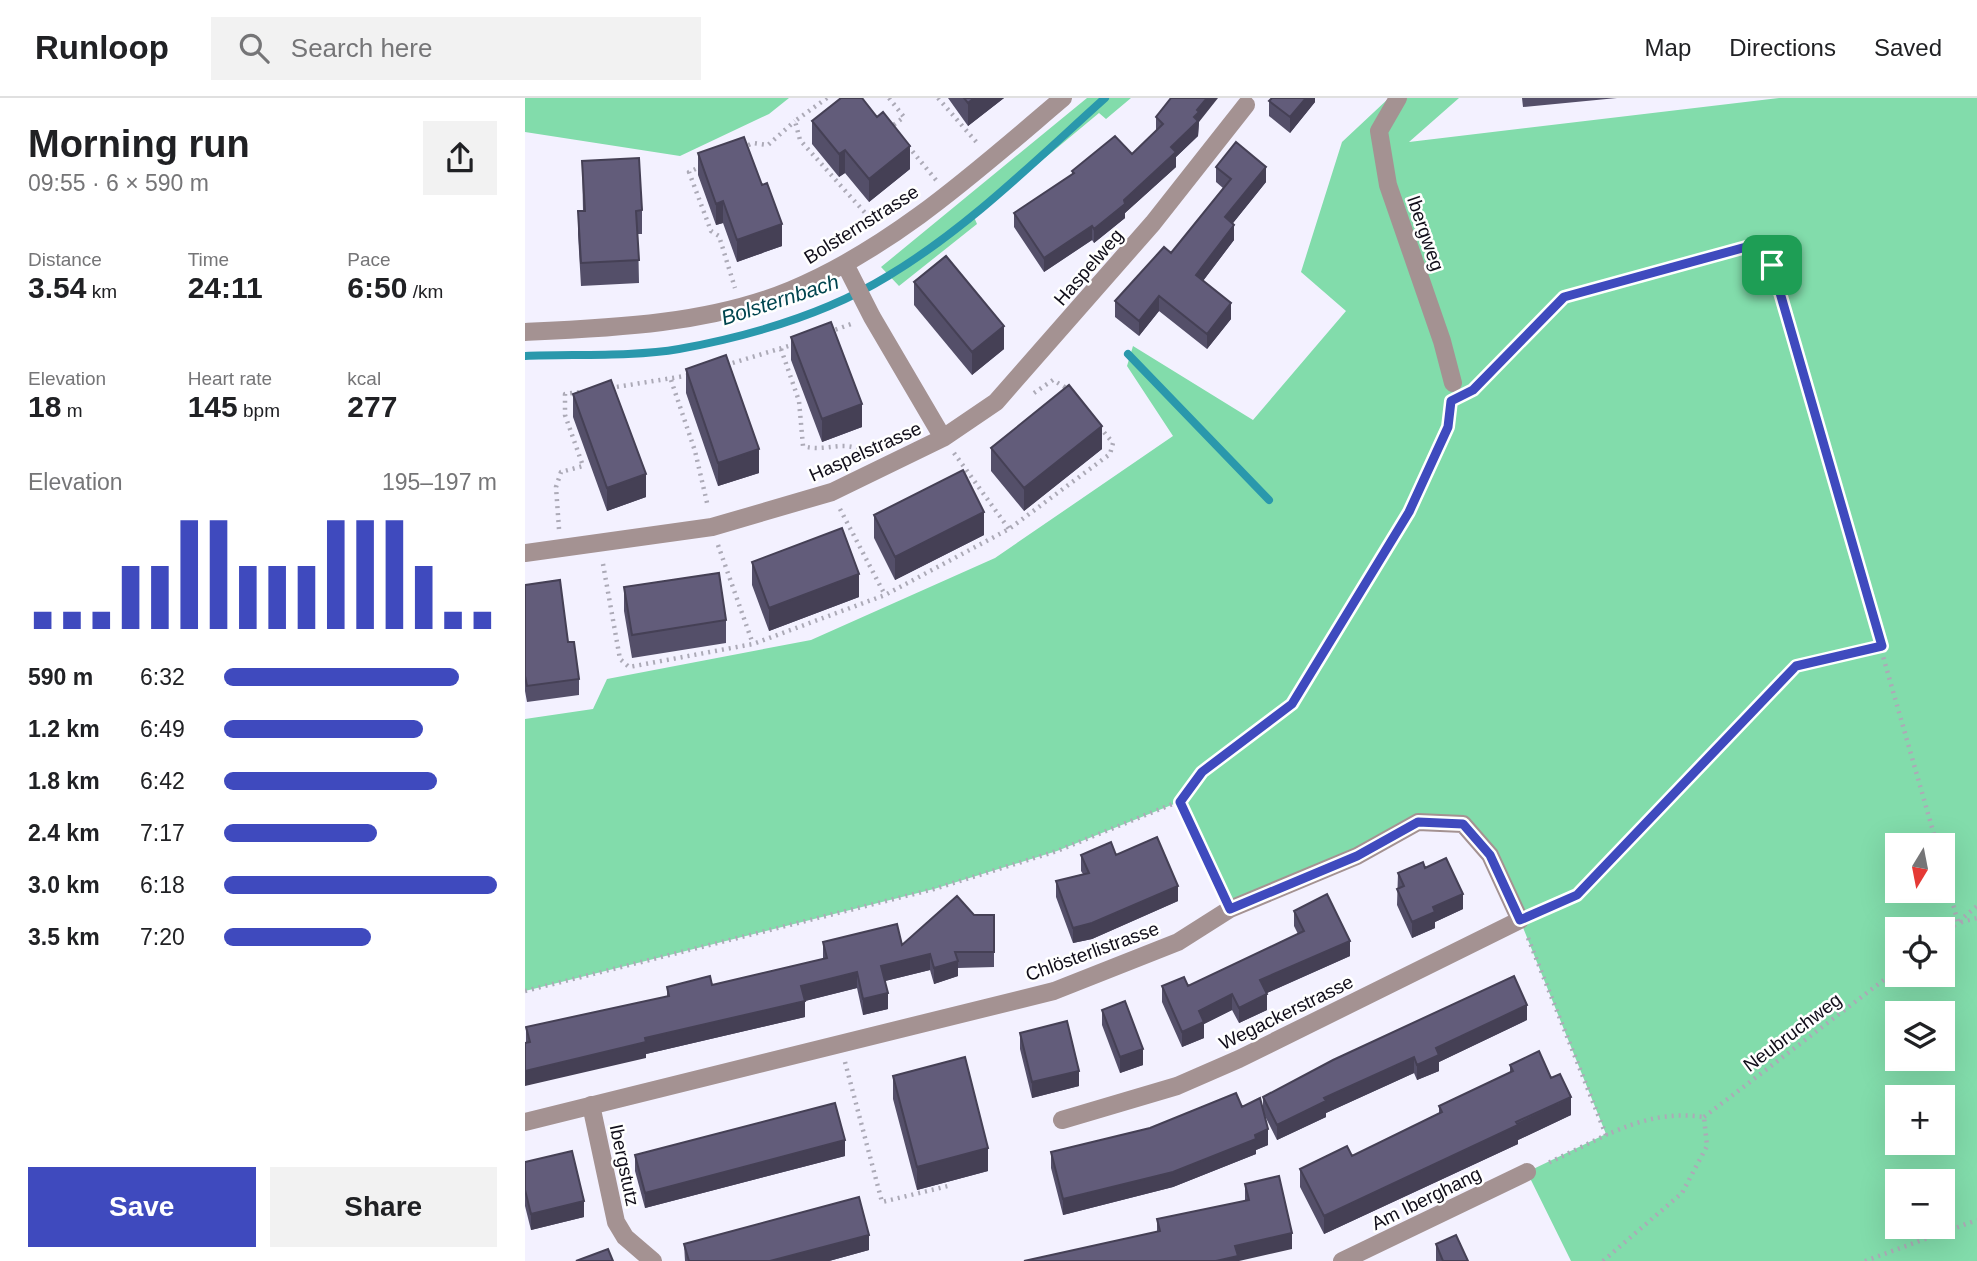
<!DOCTYPE html>
<meta charset="utf-8">
<style>
body{margin:0;font-family:Arial,sans-serif;background:#f2f2f2;color:#202124;height:100vh;display:flex;flex-direction:column;font-size:26px;white-space:nowrap}
*{box-sizing:border-box;margin:0}
p{font-size:23px;color:#757577}
.icon{flex:none;width:38px;height:38px;fill:none;stroke:currentColor;stroke-width:2;stroke-linecap:round;stroke-linejoin:round}
.map{position:relative;flex:1;overflow:hidden}
.side{display:flex;flex-direction:column;background:#fff;width:525px}
.side>*{flex:none}
.needle{width:46px;rotate:190deg}
.controls{position:absolute;left:1360px;top:735px;display:grid;gap:14px}
.controls a{display:grid;place-items:center;width:70px;height:70px;border-radius:0px;background:#fff;box-shadow:0 7px 28px #0002;font-size:35px}
.pin{position:absolute;display:grid;place-items:center;width:60px;height:60px;color:#fff;margin:-30px;border-radius:14px;box-shadow:0 4px 10px #0006}
.round{display:grid;place-items:center;flex:none;width:74px;height:74px;border-radius:0px;background:#f2f2f2}
.head{display:flex;align-items:center;justify-content:space-between;height:119px;padding:0 28px}
h1{font-size:38px;font-weight:800;line-height:52px}
.stats{display:grid;grid-template-columns:repeat(3,1fr);gap:10px;height:119px;padding:7px 28px}
.stats div{display:grid;align-content:center}
.stats b{font-size:30px;font-weight:800}
.stats small{font-size:19px;font-weight:400}
.stats p{font-size:19px}
.chart{height:196px;padding:14px 28px}
.chart p{display:flex;justify-content:space-between}
.chart svg{width:100%;height:126px;margin-top:7px;stroke:#3f4abe;stroke-width:6}
.action{display:flex;gap:14px;margin-top:auto;padding:14px 28px}
.action a{flex:1;height:80px;border-radius:0px;background:#3f4abe;color:#fff;font-size:28px;font-weight:800;line-height:80px;text-align:center}
.action a+a{background:#f2f2f2;color:#202124}
ul{padding:0 28px;list-style:none;font-size:23px}
li{display:grid;grid-template-columns:112px 84px 1fr;align-items:center;height:52px}
li i{height:18px;border-radius:9px;background:#3f4abe}
header{display:flex;align-items:center;gap:42px;box-sizing:border-box;height:98px;padding:0 35px;background:#fff;border-bottom:2px solid #e0e0e0}
header strong{font-size:33px}
nav{display:flex;gap:38px;margin-inline-start:auto;font-size:24px}
.search{width:490px;height:63px;background:#f2f2f2;display:flex;align-items:center;gap:18px;box-sizing:border-box;padding:0 24px;border-radius:0px;color:#757577;font-size:26px}
main{display:flex;flex:1;min-height:0}
.map>svg:first-child{display:block}
.green{fill:#82dcab;fill-rule:evenodd}
.lines{fill:none;stroke-linecap:round;stroke-linejoin:round}
.stream{stroke:#2a98ac;stroke-width:8}
.path{stroke:#acaab7;stroke-width:4.5;stroke-dasharray:2 5;stroke-linecap:butt}
.minor{stroke:#a49292;stroke-width:18}
.wall{fill:#544f69}
.shaded-wall{fill:#454055}
.building{fill:#625c7a;stroke:#454055;stroke-width:2}
.route-casing{stroke:#fff;stroke-width:14}
.route{stroke:#3f4abe;stroke-width:9}
.labels{text-anchor:middle;stroke-width:5;stroke-linejoin:round;paint-order:stroke}
.street-label{font-size:19px;fill:#110e1a;stroke:#fff}
.water-label{font-size:21px;font-style:italic;fill:#00454f;stroke:#fff}
</style>
<header>
<strong>Runloop</strong>
<div class="search"><svg class="icon" aria-label="search" viewBox="0 0 24 24"><circle cx="10" cy="10" r="6"/><path d="M15 15l6 6"/></svg>Search here</div>
<nav><a>Map</a><a>Directions</a><a>Saved</a></nav>
</header>
<main>
<section class="side">
<div class="head"><div><h1>Morning run</h1><p>09:55 · 6 × 590 m</p></div><a class="round"><svg class="icon" aria-label="share" viewBox="0 0 24 24"><path d="M12 15V3M7 8l5-5 5 5M5 13v7h14v-7"/></svg></a></div>
<div class="stats">
<div><p>Distance</p><b>3.54<small> km</small></b></div>
<div><p>Time</p><b>24:11</b></div>
<div><p>Pace</p><b>6:50<small> /km</small></b></div>
</div>
<div class="stats">
<div><p>Elevation</p><b>18<small> m</small></b></div>
<div><p>Heart rate</p><b>145<small> bpm</small></b></div>
<div><p>kcal</p><b>277</b></div>
</div>
<div class="chart"><p><span>Elevation</span>195–197 m</p>
<svg viewBox="0 0 160 44" preserveAspectRatio="none"><path d="M5 44V38M15 44V38M25 44V38M35 44V22M45 44V22M55 44V6M65 44V6M75 44V22M85 44V22M95 44V22M105 44V6M115 44V6M125 44V6M135 44V22M145 44V38M155 44V38"/></svg>
</div>
<ul>
<li><b>590 m</b>6:32<i style="width:86%"></i></li>
<li><b>1.2 km</b>6:49<i style="width:73%"></i></li>
<li><b>1.8 km</b>6:42<i style="width:78%"></i></li>
<li><b>2.4 km</b>7:17<i style="width:56%"></i></li>
<li><b>3.0 km</b>6:18<i style="width:100%"></i></li>
<li><b>3.5 km</b>7:20<i style="width:54%"></i></li>
</ul>
<div class="action"><a>Save</a><a>Share</a></div>
</section>
<div class="map">
<svg width="1452" height="1163" viewBox="0 0 1452 1163">
<rect width="100%" height="100%" fill="#f3f1ff"/>
<path class="green" d="M0 0H264L244 16 155 58 0 34Z
M562 0H606L581 21 574 15 449 119 452 126 374 188 356 169Z
M864 0H934L884 44 1254 0H1452V1163H1046L1002 1074 1081 1036 995 822 938 726 893 725 705 811 654 704 532 753 409 791 0 893V621L68 611 82 581 286 542 470 460 648 338 602 268 608 248 728 322 821 213 776 174 817 44ZM1372 747H1418V793H1372ZM1372 831H1418V877H1372ZM1372 915H1418V961H1372ZM1372 999H1418V1045H1372ZM1372 1083H1418V1129H1372Z"/>
<g class="lines">
<path class="stream" d="M603 256 744 402
M0 258C47 256 109 259 154 251 225 238 301 216 363 178 443 130 511 62 580 0"/>
<path class="path" d="M302 0 270 23 275 42 350 126
M364 0 379 19 366 29 368 31
M413 0 454 47
M383 48 411 82
M217 50 228 45 243 47 270 23
M177 68 164 74 186 133 194 138 210 190
M304 234 329 225
M256 251 274 303 278 348C303 355 318 340 342 355
M201 267 270 246
M146 282 170 353 183 409
M85 290 166 277
M949 292 1039 199 1232 146 1246 167 1412 747
M509 295 528 282 543 291
M429 355 484 431
M315 411 360 497
M34 431 31 389 36 374 58 368 40 317V296L55 294
M193 447 228 546
M78 466 95 561 104 569 228 546 360 497 484 431 585 356 588 345 573 327
M1418 767 1433 825 1452 820
M697 793 655 703 677 673 767 606 884 414 923 329 926 304
M1014 814 1052 797 1271 568 1357 548
M1418 837 1452 808
M1003 840 1081 1037 1021 1066
M0 893 409 791 532 753 655 703
M320 964 357 1104 423 1088
M1179 1019 1372 872
M1078 1163 1157 1095 1182 1048 1179 1019C1142 1014 1115 1022 1081 1037
M1340 1163 1452 1122"/>
<path class="minor" d="M873 0 854 33 863 87 917 243 928 285
M320 166 347 219 418 340
M0 234C88 230 184 226 266 192 369 149 454 71 538 0
M0 455 187 429 307 394 418 340 471 304 628 125 721 7
M66 1007 91 1124 100 1139 128 1163
M0 1024 529 893 653 844 705 811 832 758 893 724 938 726 965 757 995 822 714 961 652 988 537 1022
M817 1163 1002 1074"/>
</g>
<path class="wall" d="M423 0H479L443 28Z
M790 0V4L765 35 744 18V3Z
M997 0H1092L998 9Z
M631 19 674 24 673 38 651 59V69L600 115V120L569 145 567 142 519 174 489 129V115L547 77V73L607 56 631 33Z
M287 23 385 71 344 104 320 75 314 79 287 46Z
M173 55 257 148 212 164 198 125 191 127 173 77Z
M57 63 117 112V136H113L114 185 56 188 53 136V113H58Z
M691 69 741 84 708 125 709 142 678 183 706 221 682 251 634 213 614 238 590 219V203L646 155 698 90 691 84Z
M389 184 479 251 447 277 389 207Z
M266 239 337 329 297 344 266 262Z
M161 271 234 375 193 388 161 295Z
M48 296 121 399 82 413 48 319Z
M466 350 577 351 499 413 466 373Z
M349 417 459 437 370 482 349 440Z
M227 464 334 499 244 533 227 487Z
M0 487 43 544 54 581V597L2 604 0 593Z
M99 489 201 522V545L107 560 99 513Z
M556 757H591L653 803 567 841 548 845 531 799V783L558 776 556 773Z
M900 770 938 811 910 824V830L887 840 872 807 873 775Z
M769 813 825 858 742 895V912L714 925 707 912 679 926V940L657 949 637 904V888H663L773 836 769 828Z
M449 817H469V869L433 870V878L409 886 405 872 360 883 363 911 338 917 332 890 280 903V919L121 956V960L1 945V929L142 899V889L187 887 298 861V844L377 847Z
M577 912 618 967 595 975 577 927Z
M1002 922 914 964V973L892 982 889 975 801 1015V1019L752 1042 740 1018 743 1047 731 1052V1056L648 1089 538 1117 526 1070V1054L717 1009 738 1010V999Z
M495 935 554 988 507 1000 495 951Z
M985 967 1046 1017 993 1042V1046L799 1136 775 1089V1071L827 1058 914 1016V1008L985 974Z
M368 978 463 1073 392 1092 368 1001Z
M110 1057 320 1058 120 1110 110 1073Z
M0 1064 59 1119 6 1132 0 1108Z
M720 1086 767 1151 632 1134V1121L720 1103Z
M159 1146 344 1152 304 1163H160Z
M911 1146 943 1163H911Z"/>
<path class="shaded-wall" d="M449 0H479L443 28V5Z
M682 0H693L674 24 673 38 651 59V69L600 115V120L569 145V131L599 102 646 49 669 19 672 12Z
M781 0H790V4L765 35V19Z
M385 48V71L344 104V81Z
M320 52V75L314 79V56Z
M741 69V84L700 135V119Z
M198 103V125L191 127V106Z
M257 126V148L212 164V142Z
M709 127V142L671 192V177Z
M567 128V142L519 174V160Z
M634 198V213L614 238V223Z
M706 205V221L682 251V236Z
M479 228V251L447 277V254Z
M337 306V329L297 344V321Z
M577 328V351L499 413V390Z
M234 351V375L193 388V365Z
M121 376V399L82 413V390Z
M459 414V437L370 482V459Z
M334 476V499L244 533V510Z
M653 788V803L567 841 548 845V830Z
M938 796V811L910 824V830L887 840V824L908 809Z
M825 843V858L735 898V882Z
M405 856V872L356 884V868Z
M433 863V878L409 886V870Z
M332 874V890L276 904V888Z
M363 895V911L338 917V901Z
M707 896V912L679 926V940L657 949V934L674 913Z
M742 896V912L714 925V910Z
M280 903V919L121 956V960L0 988V973L120 940Z
M1002 907V922L914 964V973L892 982V967L911 950Z
M618 951V967L595 975V959Z
M889 959V975L801 1015V1019L752 1042V1027L799 1000Z
M554 973V988L507 1000V984Z
M1046 999V1017L993 1042V1046L799 1136V1118Z
M743 1031V1047L731 1052V1056L648 1089 538 1117V1101L730 1037Z
M320 1042V1058L120 1110V1095Z
M463 1050V1073L392 1092V1069Z
M59 1103V1119L6 1132V1116Z
M767 1135V1151L714 1163H691L710 1148Z
M344 1137V1152L304 1163H245Z"/>
<path class="building" d="M316 0H337L352 19 358 14 385 48 344 81 320 52 314 56 287 23Z
M439 0H449L443 5Z
M646 0H682L672 12 674 14 669 19 673 23 646 49 651 54 599 102 600 106 569 131 567 128 519 160 489 115 549 75 547 73 590 38 607 56 638 26 631 19Z
M747 0H781L765 19 744 3Z
M219 39 237 87 242 85 257 126 212 142 198 103 191 106 173 55Z
M711 44 741 69 700 119 709 127 671 177 706 205 682 236 634 198 614 223 590 203 639 149 646 155 706 81 691 69Z
M114 60 117 112 111 113 114 162 56 165 53 113H60L57 63Z
M421 158 479 228 447 254 389 184Z
M306 224 337 306 297 321 266 239Z
M201 257 234 351 193 365 161 271Z
M86 282 121 376 82 390 48 296Z
M544 287 577 328 499 390 466 350Z
M438 372 459 414 370 459 349 417Z
M317 430 334 476 244 510 227 464Z
M194 475 201 522 107 537 99 489Z
M35 482 43 544H49L54 581 2 588 0 578V487Z
M632 739 653 788 567 825 548 830 531 783 564 775 556 757 586 744 591 757Z
M921 760 938 796 908 809 910 814 887 824 872 791 879 788 873 775 898 764 900 770Z
M802 796 825 843 735 882 742 896 714 910 707 896 674 913 679 924 657 934 637 888 659 879 663 888 779 833 769 813Z
M432 798 449 817H469V854H430L433 863 409 870 405 856 356 868 363 895 338 901 332 874 276 888 280 903 120 940 121 944 0 973V945L5 944 1 929 144 898 142 889 185 878 187 887 302 860 298 844 372 826 377 847Z
M989 878 1002 907 911 950 914 957 892 967 889 959 799 1000 801 1003 752 1027 738 999 808 962Z
M600 903 618 951 595 959 577 912Z
M542 923 554 973 507 984 495 935Z
M1014 953 1026 980 1035 976 1046 999 991 1024 993 1027 799 1118 775 1071 822 1048 827 1058 917 1014 914 1008 988 973 985 967Z
M440 959 463 1050 392 1069 368 978Z
M711 995 717 1009 735 1000 743 1031 730 1037 731 1041 648 1074 538 1101 526 1054 625 1030Z
M310 1005 320 1042 120 1095 110 1057Z
M47 1053 59 1103 6 1116 0 1092V1064Z
M754 1078 767 1135 710 1148 713 1158 691 1163H499L635 1133 632 1121 724 1102 720 1086Z
M334 1099 344 1137 245 1163H164L159 1146Z
M931 1137 943 1163H918L911 1146Z
M83 1151 88 1163H51Z"/>
<g class="lines">
<defs>
<path id="route" d="M1232 146 1247 167 1357 548 1271 568 1052 797 995 822 965 757 938 726 893 724 832 758 705 811 655 704 677 674 767 606 884 414 923 329 926 303 948 292 1039 199Z"/>
</defs>
<use href="#route" class="route-casing"/>
<use href="#route" class="route"/>
</g>
<g class="labels">
<g class="street-label">
<text transform="translate(336 126) rotate(-32)" y="7">Bolsternstrasse</text>
<text transform="translate(901 135) rotate(71)" y="7">Ibergweg</text>
<text transform="translate(563 169) rotate(-49)" y="7">Haspelweg</text>
<text transform="translate(340 353) rotate(-24)" y="7">Haspelstrasse</text>
<text transform="translate(567 853) rotate(-20)" y="7">Chlösterlistrasse</text>
<text transform="translate(761 914) rotate(-26)" y="7">Wegackerstrasse</text>
<text transform="translate(1267 934) rotate(-37)" y="7">Neubruchweg</text>
<text transform="translate(100 1067) rotate(78)" y="7">Ibergstutz</text>
<text transform="translate(901 1100) rotate(-26)" y="7">Am Iberghang</text>
</g>
<g class="water-label">
<text transform="translate(255 202) rotate(-18)" y="7">Bolsternbach</text>
</g>
</g>
</svg>
<div class="controls">
<a><svg class="needle" viewBox="-14 -14 28 28"><path d="M0-13l5 13h-10z" fill="#e53935"/><path d="M0 13l5-13h-10z" fill="#757577"/></svg></a>
<a><svg class="icon" aria-label="locate" viewBox="0 0 24 24"><circle cx="12" cy="12" r="6"/><path d="M12 2v4M12 18v4M2 12h4M18 12h4"/></svg></a>
<a><svg class="icon" aria-label="layers" viewBox="0 0 24 24"><path d="M12 4l9 5-9 5-9-5zM3 14l9 5 9-5"/></svg></a>
<a>+</a>
<a>−</a>
</div>
<div class="pin" style="left:1247px;top:167px;background:#1e9e55"><svg class="icon" aria-label="arrive" viewBox="0 0 24 24"><path d="M6 21V4h12l-3 4 3 4H6"/></svg></div>
</div>
</main>
